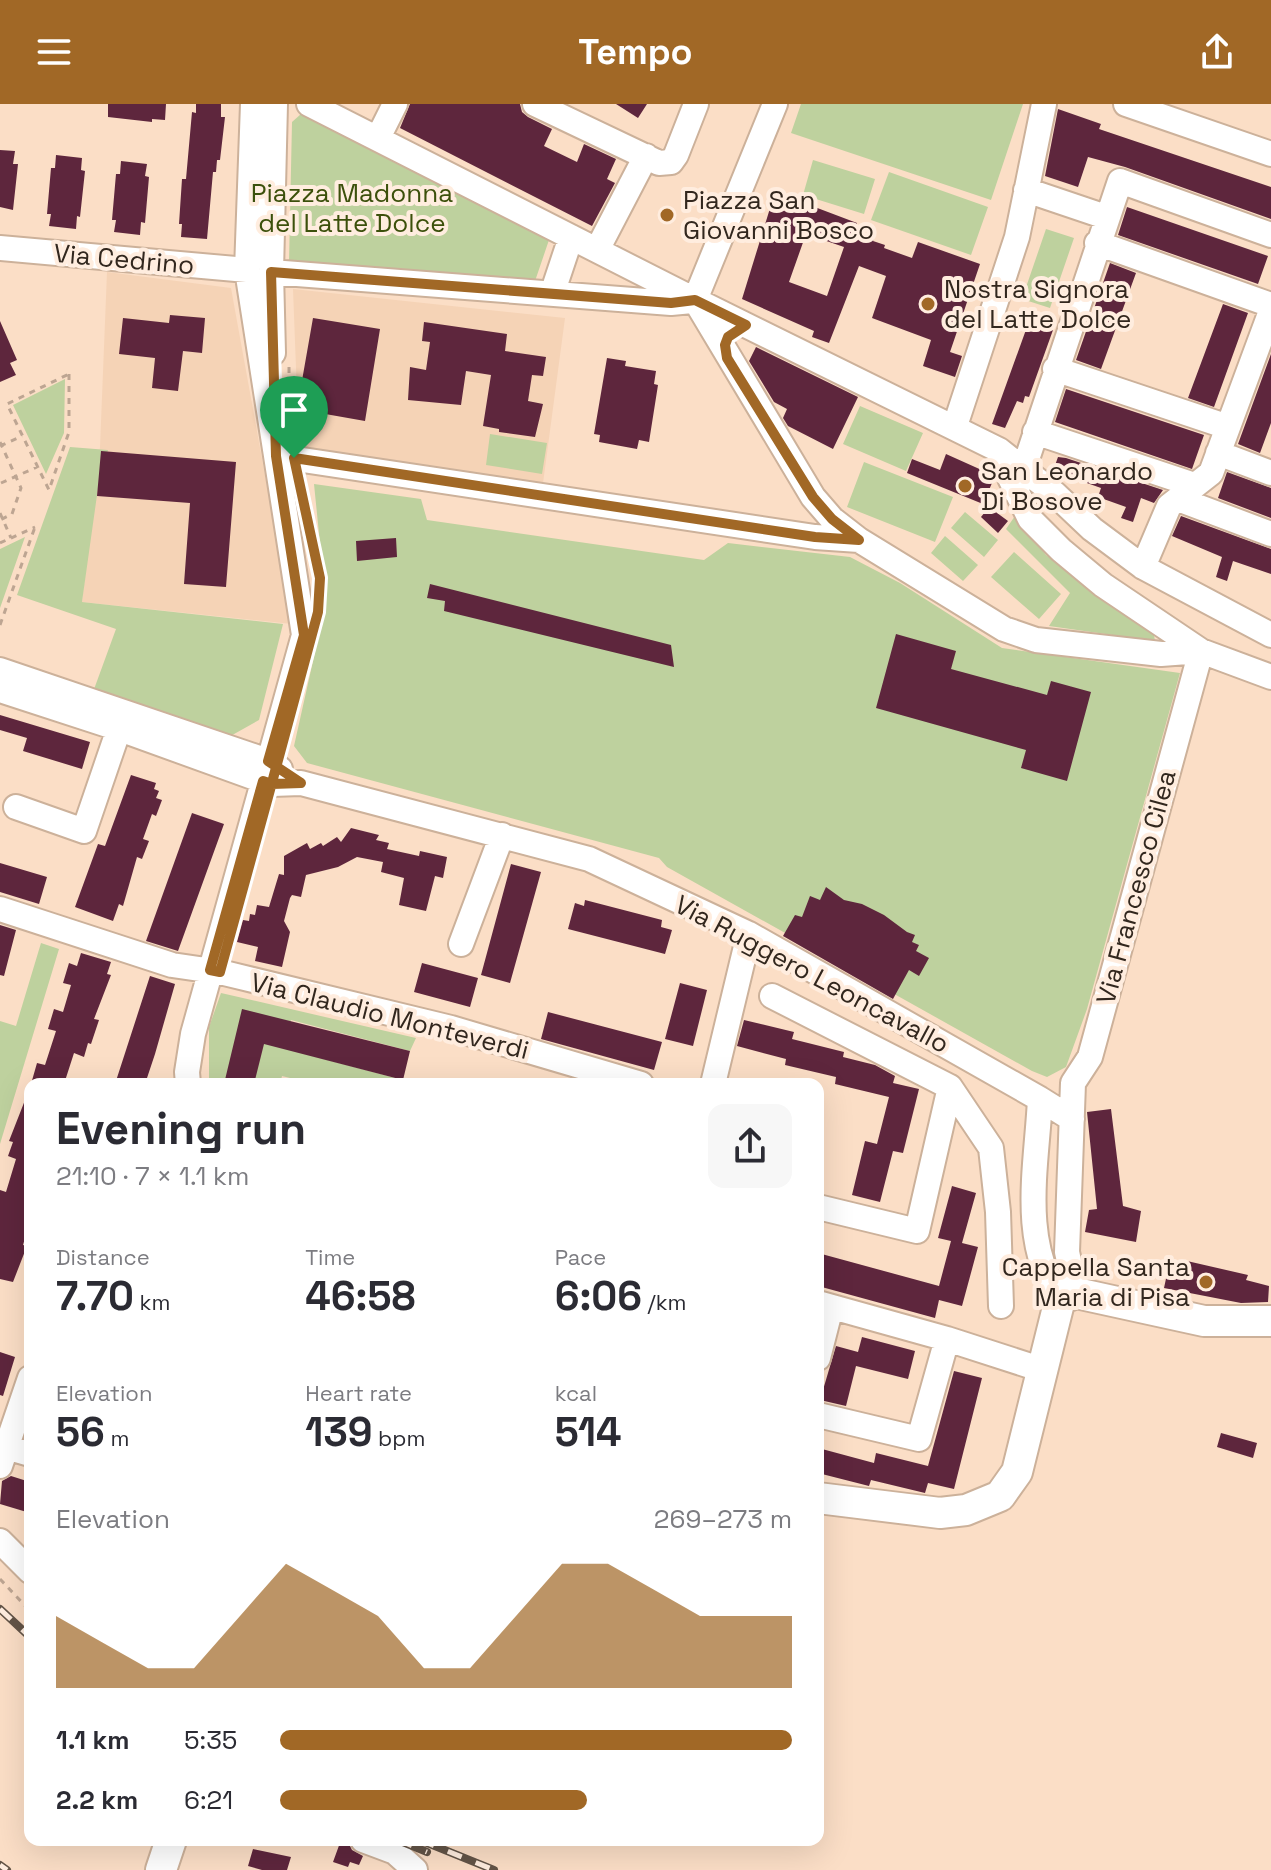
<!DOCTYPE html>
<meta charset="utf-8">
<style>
body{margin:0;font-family:"Space Grotesk",sans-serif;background:#f7f7f7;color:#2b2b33;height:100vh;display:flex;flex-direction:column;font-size:30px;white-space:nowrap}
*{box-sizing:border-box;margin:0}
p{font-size:26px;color:#7c7c81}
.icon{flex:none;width:44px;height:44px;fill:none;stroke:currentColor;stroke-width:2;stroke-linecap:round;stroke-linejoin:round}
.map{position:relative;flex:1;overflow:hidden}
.side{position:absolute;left:24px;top:974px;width:800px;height:768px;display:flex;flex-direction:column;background:#fff;border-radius:16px;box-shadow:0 8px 32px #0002}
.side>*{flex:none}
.pin{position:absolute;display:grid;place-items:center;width:68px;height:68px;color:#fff;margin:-82px -34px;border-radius:50% 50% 50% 0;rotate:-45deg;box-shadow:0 0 8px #0007}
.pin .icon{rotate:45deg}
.round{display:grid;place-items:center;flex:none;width:84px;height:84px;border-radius:16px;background:#f7f7f7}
.overview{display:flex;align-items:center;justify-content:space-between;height:136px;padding:0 32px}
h1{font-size:44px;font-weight:700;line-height:60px}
.stats{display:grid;grid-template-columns:repeat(3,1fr);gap:12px;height:136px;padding:8px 32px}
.stats div{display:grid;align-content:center}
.stats b{font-size:40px;font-weight:700}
.stats small{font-size:22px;font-weight:400}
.stats p{font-size:22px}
.chart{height:224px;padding:16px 32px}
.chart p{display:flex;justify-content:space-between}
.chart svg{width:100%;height:144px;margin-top:8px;fill:#a16826;opacity:.7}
ul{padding:0 32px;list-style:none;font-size:26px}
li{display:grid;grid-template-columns:128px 96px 1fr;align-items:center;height:60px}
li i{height:20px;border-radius:10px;background:#a16826}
header{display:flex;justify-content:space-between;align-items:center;height:104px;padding:0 32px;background:#a16826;color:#fff;font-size:36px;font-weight:700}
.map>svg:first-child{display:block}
.built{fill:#f5d3b6}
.green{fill:#bed19e}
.building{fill:#5e263d;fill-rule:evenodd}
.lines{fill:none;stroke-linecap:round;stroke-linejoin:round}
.minor-casing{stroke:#ccb19a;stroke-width:28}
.major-casing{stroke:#ccb19a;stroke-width:34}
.path{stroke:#bda592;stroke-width:3;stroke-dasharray:6 6;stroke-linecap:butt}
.minor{stroke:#fff;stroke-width:24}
.major{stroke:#fff;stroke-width:30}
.rail-casing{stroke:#635447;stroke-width:8}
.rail{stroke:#ffeddf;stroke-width:5;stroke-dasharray:15;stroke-linecap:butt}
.route-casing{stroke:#fff;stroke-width:16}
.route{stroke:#a16826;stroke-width:10}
.poi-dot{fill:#a16826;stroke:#ffeddf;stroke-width:3}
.labels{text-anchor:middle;stroke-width:8;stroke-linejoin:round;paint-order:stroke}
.park-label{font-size:26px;fill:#3c500b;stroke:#ffeddf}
.poi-label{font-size:26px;fill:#32271e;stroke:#ffeddf;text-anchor:start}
.street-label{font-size:26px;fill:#32271e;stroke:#ffeddf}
</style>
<header><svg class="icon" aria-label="menu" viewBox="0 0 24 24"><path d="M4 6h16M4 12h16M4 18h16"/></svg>Tempo<svg class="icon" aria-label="share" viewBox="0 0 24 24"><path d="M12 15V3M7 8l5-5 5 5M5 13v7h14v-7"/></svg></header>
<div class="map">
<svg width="1271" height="1766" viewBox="0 0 1271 1766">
<rect width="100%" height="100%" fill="#fbdec6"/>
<path class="built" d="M107 168 231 184 292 520 82 498 100 343Z
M293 185 565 214 543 379 299 343Z"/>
<path class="green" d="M801 0H1023L991 96 791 29Z
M301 10H307L550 133 533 183 289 159 292 18Z
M813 56 875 75 864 110 803 91Z
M889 68 988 103 971 151 871 116Z
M1046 125 1074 134 1050 204 1022 195Z
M65 275 64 329 46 370 13 301Z
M860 302 923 329 906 367 843 340Z
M490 330 547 339 542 370 486 361Z
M70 343 108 346 98 384 82 498 283 520 259 616 227 634 93 588 116 525 17 491Z
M864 358 953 393 935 438 847 403Z
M314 380 421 395 427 416 704 456 728 439 850 453 900 479 1002 544 1180 569 1087 905 1066 963 1047 973 1032 967 667 763 659 754 307 659 294 642 326 499Z
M965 408 998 436 984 453 951 424Z
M1015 412 1046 451 1154 531 1155 537 1049 522 1070 489 1006 425Z
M945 432 978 461 963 477 931 449Z
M25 433 0 504V445Z
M1014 448 1061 490 1039 515 991 473Z
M41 839 59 845 0 1040V917L16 922Z
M221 889 416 934 410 947 291 916 283 944 403 976 400 980H314L282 972 280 980H209V923Z"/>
<path class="building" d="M108 0H166L165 16 152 15V18L108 13Z
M196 0H221V13H225L220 56H217L216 68H213L207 135 181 133 182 120H179L182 75H186L192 8 196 9Z
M410 0H520L522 8 528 13 552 25 544 42 577 58 584 40 616 55 607 75 615 79 592 122 400 24Z
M616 0H647L638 14Z
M1058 5 1101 20 1099 25 1271 83V115L1125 63 1088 53 1078 83 1045 72Z
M0 46 15 47 13 60H18L13 106 0 103Z
M56 51 82 54 81 66 85 67 80 113 77 112 76 125 49 122 51 110H47L51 64H55Z
M121 57 147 60 145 72 149 73 145 119 141 118 140 131 114 128 116 116H112L116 70H120Z
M775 88 857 119 854 126 874 134 873 137 885 141 884 144 912 154 918 138 980 160 950 248 962 252 955 273 923 262 931 236 872 214 886 172 859 162 829 239 812 233 814 227 742 195ZM806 130 844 143 827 192 789 178Z
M1127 103 1268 152 1258 180 1118 131Z
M1110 159 1136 169 1101 265 1076 256Z
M1223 200 1248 209 1214 303 1188 294Z
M1032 209 1047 214 1044 223 1053 226 1029 293 1025 292 1023 299 1017 297 1005 324 992 320Z
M170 211 205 214 202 249 183 247 178 287 152 284 155 254 119 250 123 214 169 219Z
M313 214 380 225 365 317 297 305Z
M0 217 17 256 10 259 16 271 0 278Z
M424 218 507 230 505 247 546 253 543 272 532 271 528 297 543 300 535 333 499 328V325L483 322 491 271 466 267 461 301 408 296 410 263 426 266 430 238 422 237Z
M756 243 858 293 833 345 788 322 783 314 787 305 774 298 749 257Z
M1271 250V319L1260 349 1238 340Z
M607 254 626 257 625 262 656 267 654 280 658 281 649 338 639 336 637 345 599 338 600 331 594 330Z
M1066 285 1204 331 1192 365 1055 318Z
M101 347 236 358 226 483 184 480 190 399 97 392Z
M946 350 995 372 983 400 907 369 912 355 940 366Z
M1058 353 1066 354 1163 386 1154 399 1141 394 1133 418 1121 414 1126 403 1098 393 1101 384 1053 367Z
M1227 368 1271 384V414L1218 394Z
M989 403 1008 417 998 429 981 413Z
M1181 412 1271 445V470L1233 457 1227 477 1216 473 1222 453 1172 432Z
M396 434 397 453 357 457 356 437Z
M430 480 671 541 674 563 444 507 445 497 427 494Z
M896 530 956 547 951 565 1047 591 1051 577 1091 588 1067 677 1021 664 1026 646 876 604Z
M0 611 90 638 82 665 23 647 27 634 0 626Z
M131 671 156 679 154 685 159 687 156 694 162 696 156 712 152 710 143 735 149 737 142 755 137 753 123 802 119 800 113 817 75 803 98 740 105 742Z
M192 709 224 720 178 847 146 837Z
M351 724 379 731 376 736 389 739 387 745 419 752 420 747 447 753 443 774 435 772 426 807 399 801 404 774 381 768 383 758 357 753 338 763 306 771 301 793 292 791 290 794 284 817 290 828 282 863 255 857 258 843 237 838 243 816 249 817 250 810 255 811 257 801 269 803 279 770 284 771V752L307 739 310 745 321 739 323 742 337 733 341 738Z
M0 759 47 773 39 800 0 788Z
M511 760 541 768 510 879 481 871Z
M826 783 844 796 862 800 884 811 907 828 915 831 912 838 919 841 916 847 929 854 919 872 909 866 893 895 783 832 795 811 802 813 810 792 820 796Z
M585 796 662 816 661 823 672 826 665 850 568 825 575 799 584 802Z
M0 821 16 826 4 872 0 871Z
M81 849 111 858 107 870 111 871 94 915 99 916 91 940 88 939 84 953 74 949 64 980H31L37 959 45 961 56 927 48 925 54 905 63 908 71 881 63 879 69 859 77 862Z
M422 859 478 874 470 903 414 888Z
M150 872 175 880 155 950 145 980H115Z
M680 879 707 886 693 942 665 935Z
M242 905 410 947 403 976 264 940 254 980H224Z
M548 908 662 938 654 966 541 935Z
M744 916 794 928 792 935 844 948 843 953 875 961 895 972 893 979 919 985 903 1049 893 1047 880 1098 852 1091 865 1037 877 1040 889 993 835 980 836 973 785 961 786 955 737 942Z
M27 991 30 992V1117L23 1141 27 1142 13 1178 0 1175V1086L6 1088 16 1055 8 1052 13 1038 9 1037Z
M1111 1005 1123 1102 1141 1107 1136 1138 1085 1128 1089 1106 1097 1105 1087 1008Z
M952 1082 976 1089 962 1139 978 1143 962 1202 939 1196 935 1214 818 1182V1149L939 1182 951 1137 938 1134Z
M1187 1157 1248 1171 1246 1176 1269 1182 1268 1198 1241 1199 1164 1184 1167 1170 1183 1173Z
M862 1233 915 1247 908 1275 856 1262 846 1302 820 1296 836 1242 858 1248Z
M0 1248 15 1253 3 1292 0 1291Z
M954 1267 982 1274 954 1385 928 1379 925 1389 871 1376 869 1382 818 1369 822 1345 874 1359 876 1349 928 1362Z
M1221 1329 1257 1339 1253 1354 1217 1343Z
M11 1372 30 1378V1409L0 1400 2 1377Z
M341 1736 348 1738 352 1746 363 1752 359 1761 350 1758 348 1763 333 1758Z
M253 1745 291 1753 287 1766H262L248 1762Z"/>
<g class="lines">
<defs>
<path id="minor" d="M309 0 695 196 999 346 1055 390 1092 425 1143 463 1271 531
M535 0 659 59 671 58 676 51 696 0
M1126 0 1271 50
M378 34 395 0
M1026 86 1106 113
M1097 139 1271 201
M0 144 247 166
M597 146 646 52
M271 168 671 199 692 197
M553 187 571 133
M695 196 813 393 832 415 859 436 1004 525 1036 536 1161 550 1201 547 1090 953 1073 979 1067 1148 1076 1189
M695 196 775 0
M273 249 271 168 275 0
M1055 265 1228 323
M955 322 1017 133 1044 0
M1035 328 1194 381
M1218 349 1271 369
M276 352 815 433 859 436
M1010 374 1030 415 1061 446 1103 481 1201 547 1271 573
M1016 388 1120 77 1271 131
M1178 395 1271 430
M1143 463 1169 402 1211 369 1271 207
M0 566 268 657 280 665
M0 586 117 624 272 680 301 679 589 755 749 830 1040 995 1072 1015
M16 703 84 727 123 613
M0 805 172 861 220 868 451 924 641 980
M461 840 502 731
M772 892 950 983 991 1044 998 1108 1001 1202
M188 980 187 968 193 930 304 531 247 166 253 0
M713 980 749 830
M1040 995C1037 1060 1019 1138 1060 1195
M818 1103 917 1127 950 983
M818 1199 947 1235 1043 1266
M818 1254 831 1203
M818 1311 919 1335 947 1235
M6 1343 30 1350
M0 1362 30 1274
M0 1437 30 1467
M363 1736 395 1748 415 1766"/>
<path id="major" d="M818 1394 940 1409 966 1406 1000 1392 1017 1368 1060 1195 1076 1189 1204 1217H1271
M161 1766 171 1736"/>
</defs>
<use href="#minor" class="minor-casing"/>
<use href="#major" class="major-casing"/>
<path class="path" d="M289 263V295
M69 270V328L49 386 7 300Z
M0 338 21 384 12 410 0 416
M0 342 22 332
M1 379 37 363
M0 409 11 434
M310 429 320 474 319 492
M0 439 35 423
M0 521 35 423
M0 1475 30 1507"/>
<use href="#minor" class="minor"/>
<use href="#major" class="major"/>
<defs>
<path id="rail" d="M0 1505 30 1533
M398 1736 427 1748
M420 1736 494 1766
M0 1761 7 1766"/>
</defs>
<use href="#rail" class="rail-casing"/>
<use href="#rail" class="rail"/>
</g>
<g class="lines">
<defs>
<path id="route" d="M294 354 320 474 318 508 267 697 220 868 210 866 263 677 272 680 301 679 268 657 304 531 276 352 271 168 671 199 695 196 746 221 728 233 725 241 727 254 813 393 832 415 859 436 815 433 294 354"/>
</defs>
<use href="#route" class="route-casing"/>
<use href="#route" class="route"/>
</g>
<g class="poi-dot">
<circle cx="667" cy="111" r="8"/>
<circle cx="928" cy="200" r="8"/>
<circle cx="965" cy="382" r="8"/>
<circle cx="1206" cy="1178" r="8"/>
</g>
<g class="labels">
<g class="park-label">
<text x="352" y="98">Piazza Madonna<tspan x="352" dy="30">del Latte Dolce</tspan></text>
</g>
<g class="poi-label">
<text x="683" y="105">Piazza San<tspan x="683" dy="30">Giovanni Bosco</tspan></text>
<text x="944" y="194">Nostra Signora<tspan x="944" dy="30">del Latte Dolce</tspan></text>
<text x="981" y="376">San Leonardo<tspan x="981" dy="30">Di Bosove</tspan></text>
<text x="1190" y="1172" text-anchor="end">Cappella Santa<tspan x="1190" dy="30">Maria di Pisa</tspan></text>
</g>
<g class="street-label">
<text transform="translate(124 155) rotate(5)" y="9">Via Cedrino</text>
<text transform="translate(1136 783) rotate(-75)" y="9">Via Francesco Cilea</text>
<text transform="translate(812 870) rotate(28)" y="9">Via Ruggero Leoncavallo</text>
<text transform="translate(390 912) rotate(14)" y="9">Via Claudio Monteverdi</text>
</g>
</g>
</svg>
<div class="pin" style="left:294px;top:354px;background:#1e9e55"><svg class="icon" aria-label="arrive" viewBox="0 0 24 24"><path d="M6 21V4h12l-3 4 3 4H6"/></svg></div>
<section class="side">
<div class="overview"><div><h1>Evening run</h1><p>21:10 · 7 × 1.1 km</p></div><a class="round"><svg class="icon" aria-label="share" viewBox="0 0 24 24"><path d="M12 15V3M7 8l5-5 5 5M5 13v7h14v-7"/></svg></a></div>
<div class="stats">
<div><p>Distance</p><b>7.70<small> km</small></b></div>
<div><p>Time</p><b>46:58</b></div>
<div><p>Pace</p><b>6:06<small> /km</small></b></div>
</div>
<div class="stats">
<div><p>Elevation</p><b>56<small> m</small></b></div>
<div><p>Heart rate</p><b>139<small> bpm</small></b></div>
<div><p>kcal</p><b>514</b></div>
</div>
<div class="chart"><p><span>Elevation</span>269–273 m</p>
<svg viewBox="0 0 160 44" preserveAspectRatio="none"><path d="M0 44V22L10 30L20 38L30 38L40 22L50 6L60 14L70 22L80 38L90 38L100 22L110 6L120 6L130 14L140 22L150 22L160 22V44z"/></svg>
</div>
<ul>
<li><b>1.1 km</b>5:35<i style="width:100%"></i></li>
<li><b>2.2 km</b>6:21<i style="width:60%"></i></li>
</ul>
</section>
</div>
